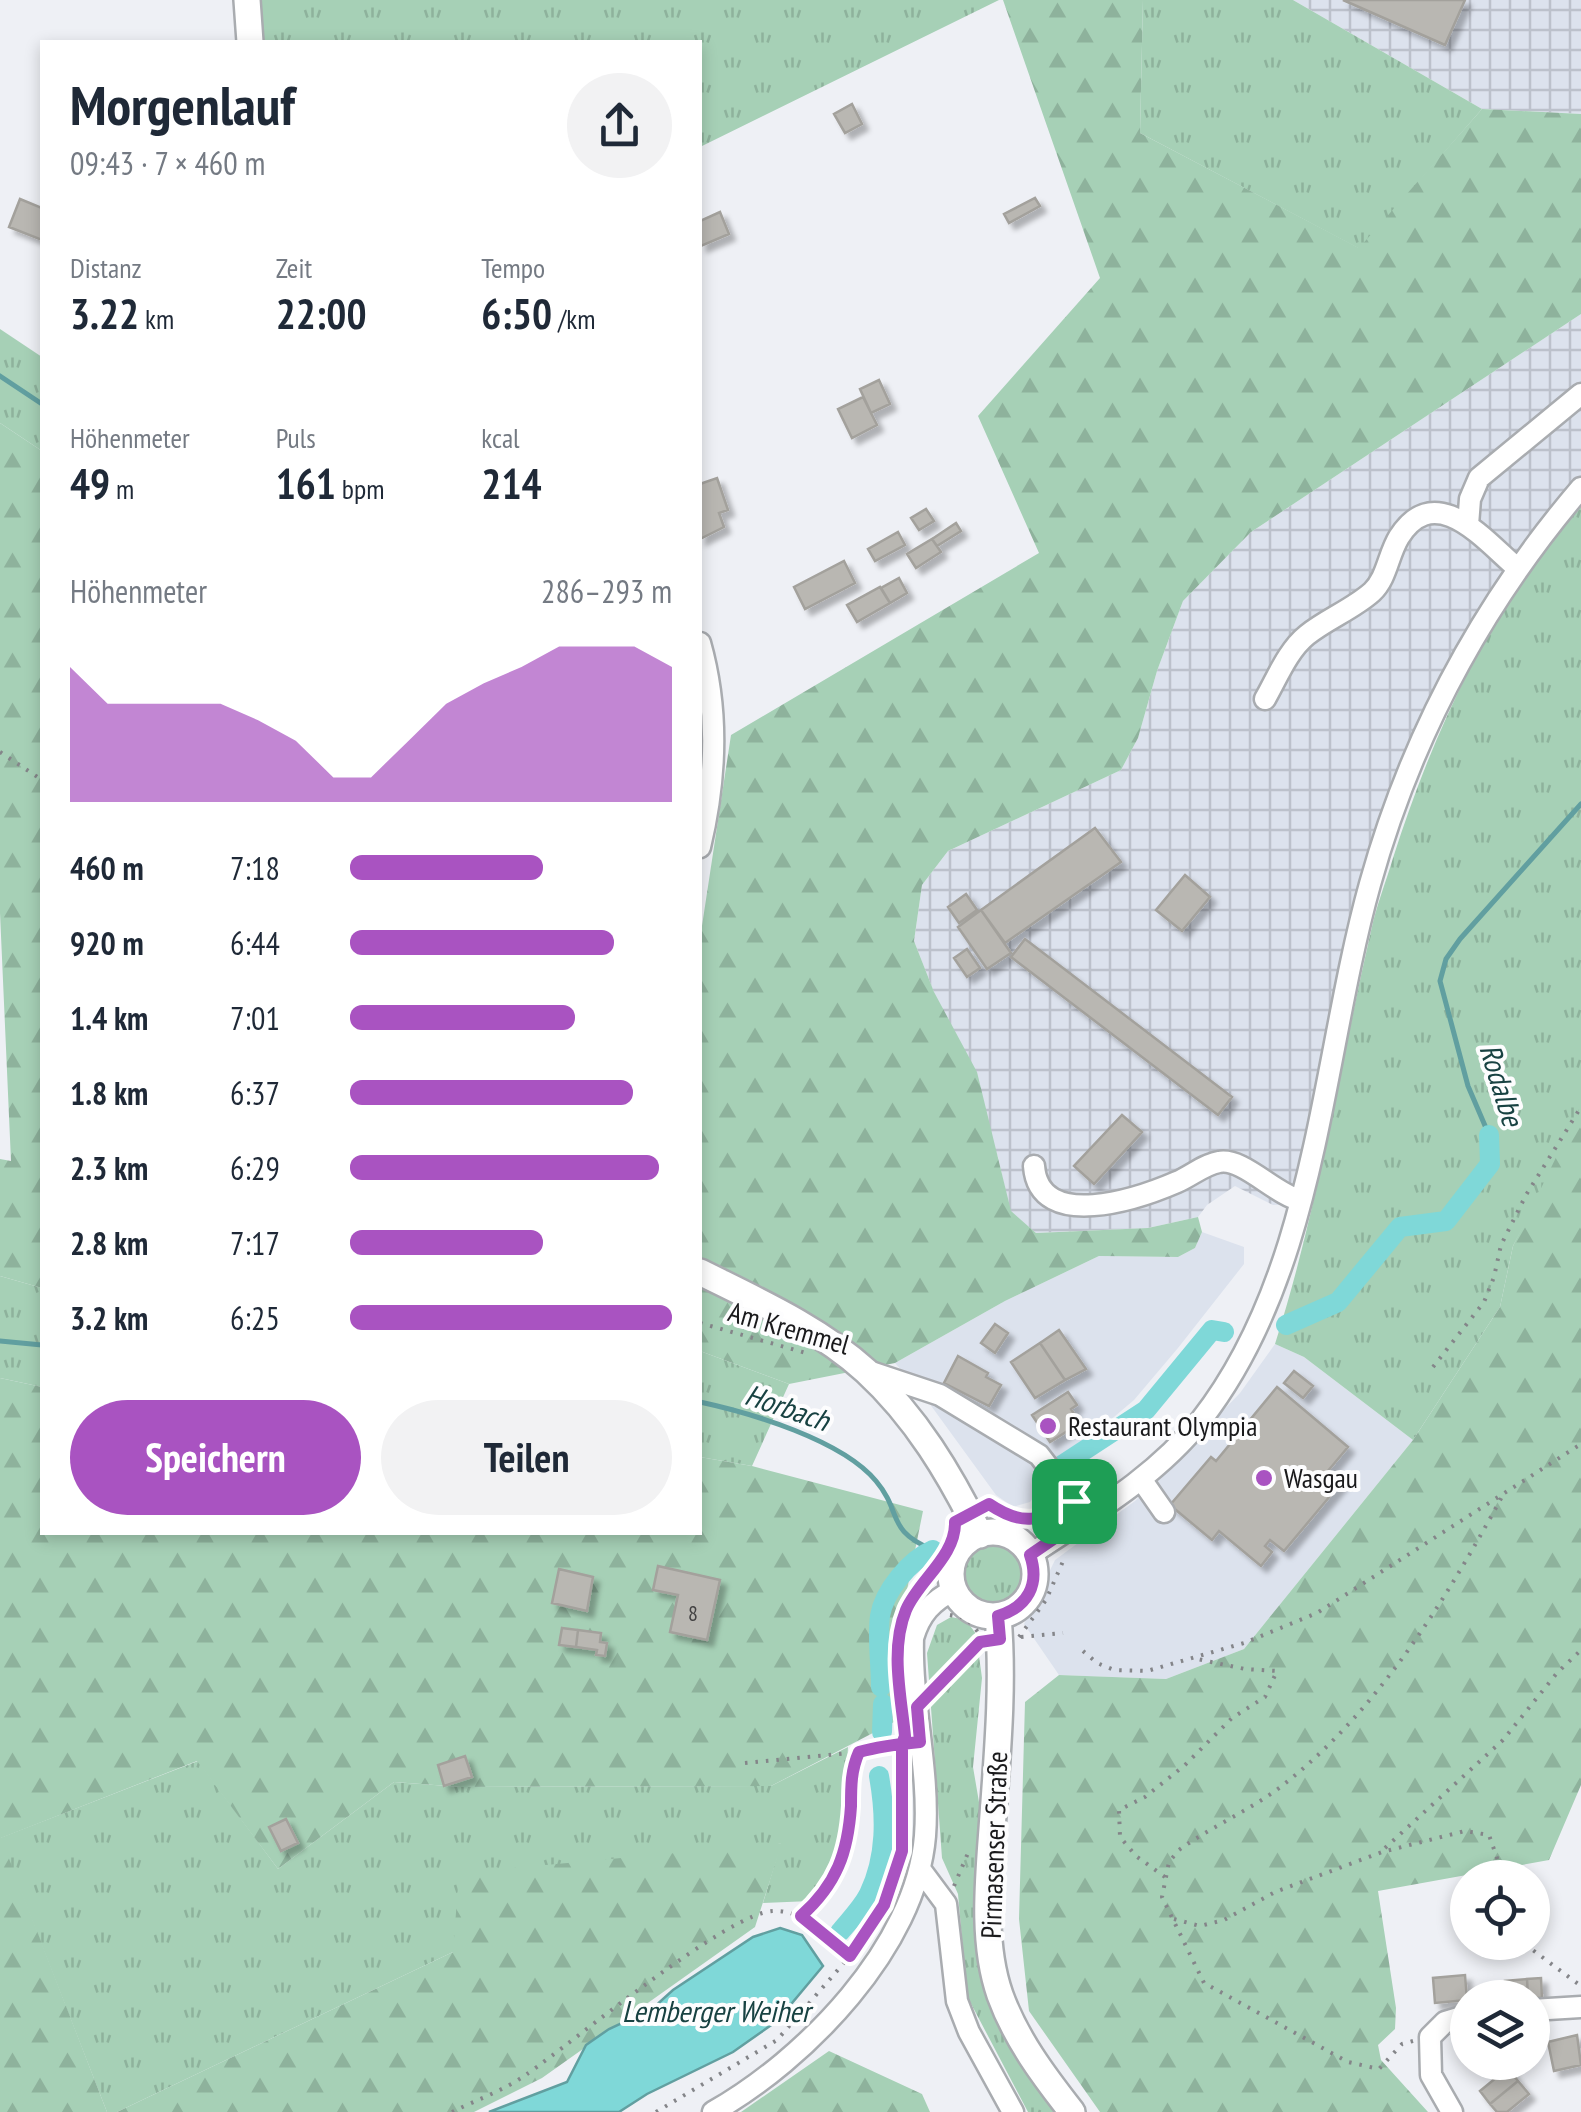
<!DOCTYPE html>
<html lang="de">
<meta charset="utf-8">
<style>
body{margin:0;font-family:"PT Sans Narrow",sans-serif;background:#f2f2f3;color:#1f2937;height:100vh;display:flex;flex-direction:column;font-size:38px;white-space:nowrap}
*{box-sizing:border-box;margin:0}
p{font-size:32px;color:#747a83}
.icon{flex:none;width:55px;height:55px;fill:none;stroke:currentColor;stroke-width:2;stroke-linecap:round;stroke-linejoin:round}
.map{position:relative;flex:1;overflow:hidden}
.side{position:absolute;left:40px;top:40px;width:662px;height:1495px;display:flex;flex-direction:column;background:#fff;border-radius:0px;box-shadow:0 5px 15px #0003}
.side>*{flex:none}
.controls{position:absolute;left:1450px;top:1860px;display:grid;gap:20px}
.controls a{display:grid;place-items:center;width:100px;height:100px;border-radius:50%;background:#fff;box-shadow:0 5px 15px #0003;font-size:50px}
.pin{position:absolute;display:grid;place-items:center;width:85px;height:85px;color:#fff;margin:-42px;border-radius:20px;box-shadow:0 5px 15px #0006}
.round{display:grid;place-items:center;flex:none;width:105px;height:105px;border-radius:52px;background:#f2f2f3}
.headline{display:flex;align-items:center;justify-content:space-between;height:170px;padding:0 30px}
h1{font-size:55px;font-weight:700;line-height:75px}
.figures{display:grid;grid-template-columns:repeat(3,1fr);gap:15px;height:170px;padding:10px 30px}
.figures div{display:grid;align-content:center}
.figures b{font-size:42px;font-weight:700}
.figures small{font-size:28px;font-weight:400}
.figures p{font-size:28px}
.chart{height:280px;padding:20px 30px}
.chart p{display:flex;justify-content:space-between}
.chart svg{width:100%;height:180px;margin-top:10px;fill:#a953c1;opacity:.7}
.primary-button{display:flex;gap:20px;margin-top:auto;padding:20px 30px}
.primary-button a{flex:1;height:115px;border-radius:60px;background:#a953c1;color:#fff;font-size:40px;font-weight:700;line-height:115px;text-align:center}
.primary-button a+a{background:#f2f2f3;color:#1f2937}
ul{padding:0 30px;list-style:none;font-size:32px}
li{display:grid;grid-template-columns:160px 120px 1fr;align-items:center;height:75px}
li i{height:25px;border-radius:12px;background:#a953c1}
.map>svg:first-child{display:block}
.built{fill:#dce2ed}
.industrial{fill:url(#industrial-grid)}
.grass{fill:url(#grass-tufts)}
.forest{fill:url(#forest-firs)}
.water{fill:#7fd8d8;stroke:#619fa0;stroke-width:2.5}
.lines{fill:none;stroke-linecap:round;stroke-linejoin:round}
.stream{stroke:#619fa0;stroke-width:5}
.canal{stroke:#7fd8d8;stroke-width:20}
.building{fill:#b9b7b2;stroke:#a3a19c;stroke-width:2.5;filter:url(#shadow)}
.minor-casing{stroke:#a9acb0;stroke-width:25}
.major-casing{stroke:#a9acb0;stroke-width:30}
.path{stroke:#848589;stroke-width:4;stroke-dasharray:2.5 8;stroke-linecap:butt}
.minor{stroke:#fff;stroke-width:20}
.major{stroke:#fff;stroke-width:25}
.route-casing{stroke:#fff;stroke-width:20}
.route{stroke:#a953c1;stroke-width:12}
.poi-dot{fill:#a953c1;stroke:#fdfdfe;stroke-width:4}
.labels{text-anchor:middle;stroke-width:8;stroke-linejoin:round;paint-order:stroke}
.number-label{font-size:22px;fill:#424142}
.street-label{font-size:28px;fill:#1a1a1c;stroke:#fdfdfe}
.poi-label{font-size:28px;fill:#1a1a1c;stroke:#fdfdfe;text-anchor:start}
.water-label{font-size:30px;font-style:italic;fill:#184242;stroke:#fdfdfe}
</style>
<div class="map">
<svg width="1581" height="2112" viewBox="0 0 1581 2112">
<defs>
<pattern id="industrial-grid" width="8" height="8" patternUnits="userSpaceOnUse" patternTransform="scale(2.5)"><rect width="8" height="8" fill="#dce2ed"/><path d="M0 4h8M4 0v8" fill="none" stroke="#bcc1cb"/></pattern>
<pattern id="grass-tufts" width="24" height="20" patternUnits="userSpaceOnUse" patternTransform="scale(2.5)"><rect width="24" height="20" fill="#a6d0b6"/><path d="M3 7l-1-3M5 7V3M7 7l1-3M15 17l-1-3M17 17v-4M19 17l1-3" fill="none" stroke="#8eb29c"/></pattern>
<pattern id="forest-firs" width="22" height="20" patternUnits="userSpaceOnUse" patternTransform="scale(2.5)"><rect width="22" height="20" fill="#a6d0b6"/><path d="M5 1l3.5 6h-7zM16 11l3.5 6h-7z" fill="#8eb29c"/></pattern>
<filter id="shadow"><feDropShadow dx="6" dy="6" stdDeviation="2.5" flood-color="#0004"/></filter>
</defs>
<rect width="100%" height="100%" fill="#eef0f5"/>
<path class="built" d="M1202 1232 1244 1247V1264L1178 1348 1134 1400 1061 1462 1030 1502 1013 1507 996 1495 924 1396 895 1363 1005 1301 1099 1256 1178 1257 1195 1248Z
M1275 1344 1304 1357 1413 1440 1244 1649 1166 1679 1059 1675 1024 1624 1055 1560 1135 1501 1240 1393Z"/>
<path class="industrial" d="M1293 0H1581V114L1482 109Z
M1581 314V488L1547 528 1406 775 1300 1204 1273 1205 1235 1186 1207 1205 1198 1217 1148 1228 1036 1233 1010 1211 998 1157 914 941 922 885 948 851 1121 770 1138 738 1157 671 1183 601 1251 532Z"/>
<path class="grass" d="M259 0H999L700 147V42H263Z
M1143 0H1293L1482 109 1360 249 1140 133Z
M0 329 42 357V451L0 423Z
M1581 507V1116L1513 1246 1500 1307 1413 1440 1304 1357 1275 1344C1318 1209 1339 1069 1371 931 1376 906 1386 882 1393 858 1434 730 1490 607 1581 507Z
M0 1276 42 1288V1387L0 1378Z
M700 1351 789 1384 752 1466 700 1457Z
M964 1572a30 30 0 1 1 60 0a30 30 0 1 1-60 0Z
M951 1617 966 1620 976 1634 982 1678 973 1767 980 1808 981 1869 978 1889 985 1988 1019 2060 1058 2112H1028L967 1996 958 1894 942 1858 927 1653 937 1625Z
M848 1747 844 1812 834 1863 811 1901 763 1903 781 1843 453 1952 117 2112H107L0 1838 198 1761 278 1869 394 1782 461 1787 771 1786Z"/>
<path class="forest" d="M1003 0H1143L1140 133 1359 248 1482 109 1581 114V314L1251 532 1183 601 1157 671 1138 738 1121 770 948 851 922 885 914 941 934 992 977 1072 1011 1211 1036 1233 1148 1228 1198 1217 1202 1232 1195 1248 1178 1257 1099 1256 1005 1301 895 1363 789 1384 700 1351V939L731 735 1039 553 978 416 1100 278Z
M0 423 42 451V1288L0 1276V1159L11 1161 0 913Z
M1581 1106V1785L1549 1860 1378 1891 1396 2008 1395 2029 1378 2045 1381 2060 1428 2112H1100L1029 2011 1019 1919 1025 1702 1059 1675 1166 1679 1244 1649 1413 1440 1500 1307 1513 1246Z
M0 1378 42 1387V1532H700V1457L752 1466 923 1511 905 1600 894 1722 771 1786 461 1787 394 1782 278 1869 197 1761 1 1838 107 2112H0Z
M782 1843 755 1927 542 2078 474 2112H117L453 1952 459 1873Z
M829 2051 922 2094 930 2112H741Z"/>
<path class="water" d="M780 1928 802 1935 823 1966 777 2021 733 2052 647 2094 619 2112H489L567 2082 586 2045 609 2029 652 2009 673 1990 753 1937Z"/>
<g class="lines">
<path class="stream" d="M0 376 42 404
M1489 1135 1468 1086 1440 981 1446 959 1460 939 1581 804
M0 1341 42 1345
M700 1402C751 1413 842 1440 876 1481 903 1513 885 1530 933 1550"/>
<path class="canal" d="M1286 1325 1338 1302 1400 1227 1446 1221 1490 1164 1489 1135
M1062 1465 1146 1410 1212 1330 1224 1332
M881 1687C881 1664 877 1638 880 1616 884 1591 910 1560 933 1550
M882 1732 883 1704
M840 1932C849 1921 862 1908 869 1894 887 1856 886 1816 879 1776"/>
</g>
<path class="building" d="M1343 0H1465L1445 45Z
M852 104 862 124 845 133 834 114Z
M1035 198 1040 206 1009 223 1004 214Z
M20 199 42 208V240L9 227Z
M720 212 729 234 701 246 700 221Z
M879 380 890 404 871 413 860 389Z
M863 397 877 425 852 438 838 409Z
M717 478 728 510 719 513 724 527 700 539V484Z
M926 509 934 521 919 530 911 518Z
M956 523 961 531 937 546 932 539Z
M898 532 905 545 875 561 868 549Z
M932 539 941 552 916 568 907 554Z
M844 561 855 583 805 609 794 587Z
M899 578 907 593 890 603 881 588Z
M880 587 890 603 857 622 847 605Z
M1095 828 1121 862 1005 943 981 910Z
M1185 875 1210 897 1182 931 1156 910Z
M966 894 977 910 959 923 948 907Z
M981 910 1011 953 987 969 958 927Z
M1025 939 1232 1097 1218 1115 1011 957Z
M967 949 980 968 967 977 954 958Z
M1122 1115 1142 1132 1094 1184 1074 1166Z
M995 1324 1008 1333 995 1353 981 1343Z
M1059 1330 1086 1369 1065 1380 1040 1343Z
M1040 1343 1065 1380 1035 1398 1011 1362Z
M958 1356 988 1373 986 1377 1001 1385 989 1406 944 1383Z
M1294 1371 1313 1386 1303 1398 1284 1383Z
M1277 1387 1348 1447 1327 1472 1341 1483 1284 1551 1270 1540 1265 1546 1272 1552 1261 1566 1219 1531 1212 1540 1170 1505 1211 1457 1216 1461Z
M1068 1392 1077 1405 1071 1409 1080 1423 1050 1442 1032 1415Z
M658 1566 720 1580 707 1640 670 1632 678 1595 653 1590Z
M559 1569 593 1577 587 1611 552 1603Z
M562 1628 578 1630 576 1647 559 1645Z
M578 1630 601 1633 600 1642 607 1643 605 1656 596 1655 597 1650 576 1647Z
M465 1756 472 1777 444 1786 438 1765Z
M286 1819 298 1843 281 1851 269 1827Z
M1465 1975 1467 2000 1435 2003 1433 1978Z
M1541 1978 1542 1998H1528L1527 1979Z
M1527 1979 1528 1998H1507L1505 1981Z
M1577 2035 1581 2065 1554 2071 1548 2042Z
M1508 2068 1518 2081 1490 2104 1480 2091Z
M1518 2081 1529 2094 1507 2112H1497L1490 2104Z"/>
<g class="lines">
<defs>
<path id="minor" d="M1468 525 1470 499 1479 478 1581 394
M700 643C719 710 716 780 700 847
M1265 699C1277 678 1288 650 1307 635 1327 619 1353 609 1372 592 1387 578 1388 555 1399 537 1436 479 1485 541 1517 568
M1034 1166C1039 1233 1140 1198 1177 1182 1191 1176 1205 1164 1219 1162 1242 1157 1276 1195 1300 1200
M868 1371 940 1395 1039 1455 1087 1517
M1141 1479 1164 1512
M1030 1555C1090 1515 1156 1477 1201 1420 1317 1271 1321 1060 1370 884 1411 737 1482 604 1581 488
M920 1869 946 1904 957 2001 969 2032 1013 2112
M1532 2010 1581 2007
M713 2112C805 2060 916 1947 925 1836 930 1770 911 1704 913 1638 920 1614 932 1601 954 1590
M1452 2112 1431 2075 1430 2037 1445 2022 1468 2015"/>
<path id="major" d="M247 0 250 42
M700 1272C756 1300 819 1328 866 1371 916 1417 950 1474 980 1535
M951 1574a42 42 0 1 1 84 0a42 42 0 1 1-84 0Z
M998 1616C1004 1687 997 1758 992 1829 988 1882 982 1944 1000 1995 1016 2039 1043 2075 1072 2112"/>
</defs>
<use href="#minor" class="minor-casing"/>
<use href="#major" class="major-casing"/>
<path class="path" d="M0 752 42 780
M700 1323 806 1353
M1433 1367 1484 1302 1494 1277 1501 1245 1526 1195 1581 1107
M988 1504C1018 1520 1024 1524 1058 1511
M913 1596 941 1562 954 1534
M950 1615 966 1618 978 1632
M1019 1637 1046 1600 1064 1559 1062 1556
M1021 1637 1063 1633
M1083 1651 1097 1663 1114 1670 1147 1671 1244 1643 1317 1613 1581 1444
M935 1689 980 1642
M745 1763 859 1752
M902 1847 903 1776
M1385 1848 1503 1740 1557 1673 1581 1650
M1165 1877 1136 1856 1120 1837 1119 1810 1145 1797 1185 1765 1232 1718 1265 1697 1277 1671 1245 1669 1197 1659
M954 1886 968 1853
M801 1916C839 1882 848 1855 850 1806 851 1786 851 1770 859 1752L900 1744
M1174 1919 1200 1926 1224 1920 1275 1892 1382 1852 1465 1831 1489 1835 1504 1878
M1528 1942 1530 1948 1581 1986
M1413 2041 1402 2044 1379 2069 1348 2062 1204 1983 1162 1897 1169 1862 1179 1850C1212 1826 1251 1810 1283 1785 1378 1711 1447 1598 1504 1493
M452 2112C476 2100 505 2090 527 2074 572 2043 729 1911 774 1911 808 1910 831 1943 856 1961
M656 2112 777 2040 850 1956 888 1894"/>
<use href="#minor" class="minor"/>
<use href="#major" class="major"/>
</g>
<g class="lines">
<defs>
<path id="route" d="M1074 1501 1087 1516 1030 1555C1040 1584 1028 1607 998 1616L1000 1639 980 1642 917 1707 920 1742C899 1744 880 1746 859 1752 851 1770 851 1786 851 1806 848 1852 837 1884 801 1916L850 1956 884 1905 902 1851V1744L905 1736C901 1696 890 1649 906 1610 919 1580 956 1556 955 1522L989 1504C1023 1527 1040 1521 1074 1501"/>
</defs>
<use href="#route" class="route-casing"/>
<use href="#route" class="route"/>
</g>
<g class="poi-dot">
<circle cx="1048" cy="1426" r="10"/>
<circle cx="1264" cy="1478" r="10"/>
</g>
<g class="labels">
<g class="number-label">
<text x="693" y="1621">8</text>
</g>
<g class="street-label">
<text transform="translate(789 1328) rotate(16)" y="10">Am Kremmel</text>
<text transform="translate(994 1845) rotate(-88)" y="10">Pirmasenser Straße</text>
</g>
<g class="poi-label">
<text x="1068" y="1436">Restaurant Olympia</text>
<text x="1284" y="1488">Wasgau</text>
</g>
<g class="water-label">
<text transform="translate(1501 1085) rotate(73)" y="10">Rodalbe</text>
<text transform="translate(787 1408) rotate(19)" y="10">Horbach</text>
<text x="716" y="2022">Lemberger Weiher</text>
</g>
</g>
</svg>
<div class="controls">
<a><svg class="icon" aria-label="locate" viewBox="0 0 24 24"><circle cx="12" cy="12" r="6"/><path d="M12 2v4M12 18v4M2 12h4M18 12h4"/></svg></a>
<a><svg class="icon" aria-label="layers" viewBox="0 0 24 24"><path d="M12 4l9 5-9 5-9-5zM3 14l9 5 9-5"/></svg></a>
</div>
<div class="pin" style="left:1074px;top:1501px;background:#1e9e55"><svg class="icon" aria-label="arrive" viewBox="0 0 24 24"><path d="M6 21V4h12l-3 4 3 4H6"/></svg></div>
<section class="side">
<div class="headline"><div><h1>Morgenlauf</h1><p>09:43 · 7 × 460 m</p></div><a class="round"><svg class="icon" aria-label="share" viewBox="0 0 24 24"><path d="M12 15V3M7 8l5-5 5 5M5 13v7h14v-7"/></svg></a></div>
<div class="figures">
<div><p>Distanz</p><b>3.22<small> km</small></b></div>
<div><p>Zeit</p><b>22:00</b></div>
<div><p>Tempo</p><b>6:50<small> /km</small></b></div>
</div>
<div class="figures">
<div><p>Höhenmeter</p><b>49<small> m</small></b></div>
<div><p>Puls</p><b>161<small> bpm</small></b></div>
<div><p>kcal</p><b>214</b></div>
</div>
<div class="chart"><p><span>Höhenmeter</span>286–293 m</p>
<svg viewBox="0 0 160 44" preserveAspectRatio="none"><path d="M0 44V11L10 20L20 20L30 20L40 20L50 24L60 29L70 38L80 38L90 29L100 20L110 15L120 11L130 6L140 6L150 6L160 11V44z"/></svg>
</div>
<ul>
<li><b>460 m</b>7:18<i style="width:60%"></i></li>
<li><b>920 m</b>6:44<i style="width:82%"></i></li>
<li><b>1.4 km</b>7:01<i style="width:70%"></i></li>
<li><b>1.8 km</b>6:37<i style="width:88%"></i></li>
<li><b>2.3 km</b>6:29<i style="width:96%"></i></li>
<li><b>2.8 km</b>7:17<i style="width:60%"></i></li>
<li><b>3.2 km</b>6:25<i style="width:100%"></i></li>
</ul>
<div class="primary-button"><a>Speichern</a><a>Teilen</a></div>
</section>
</div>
